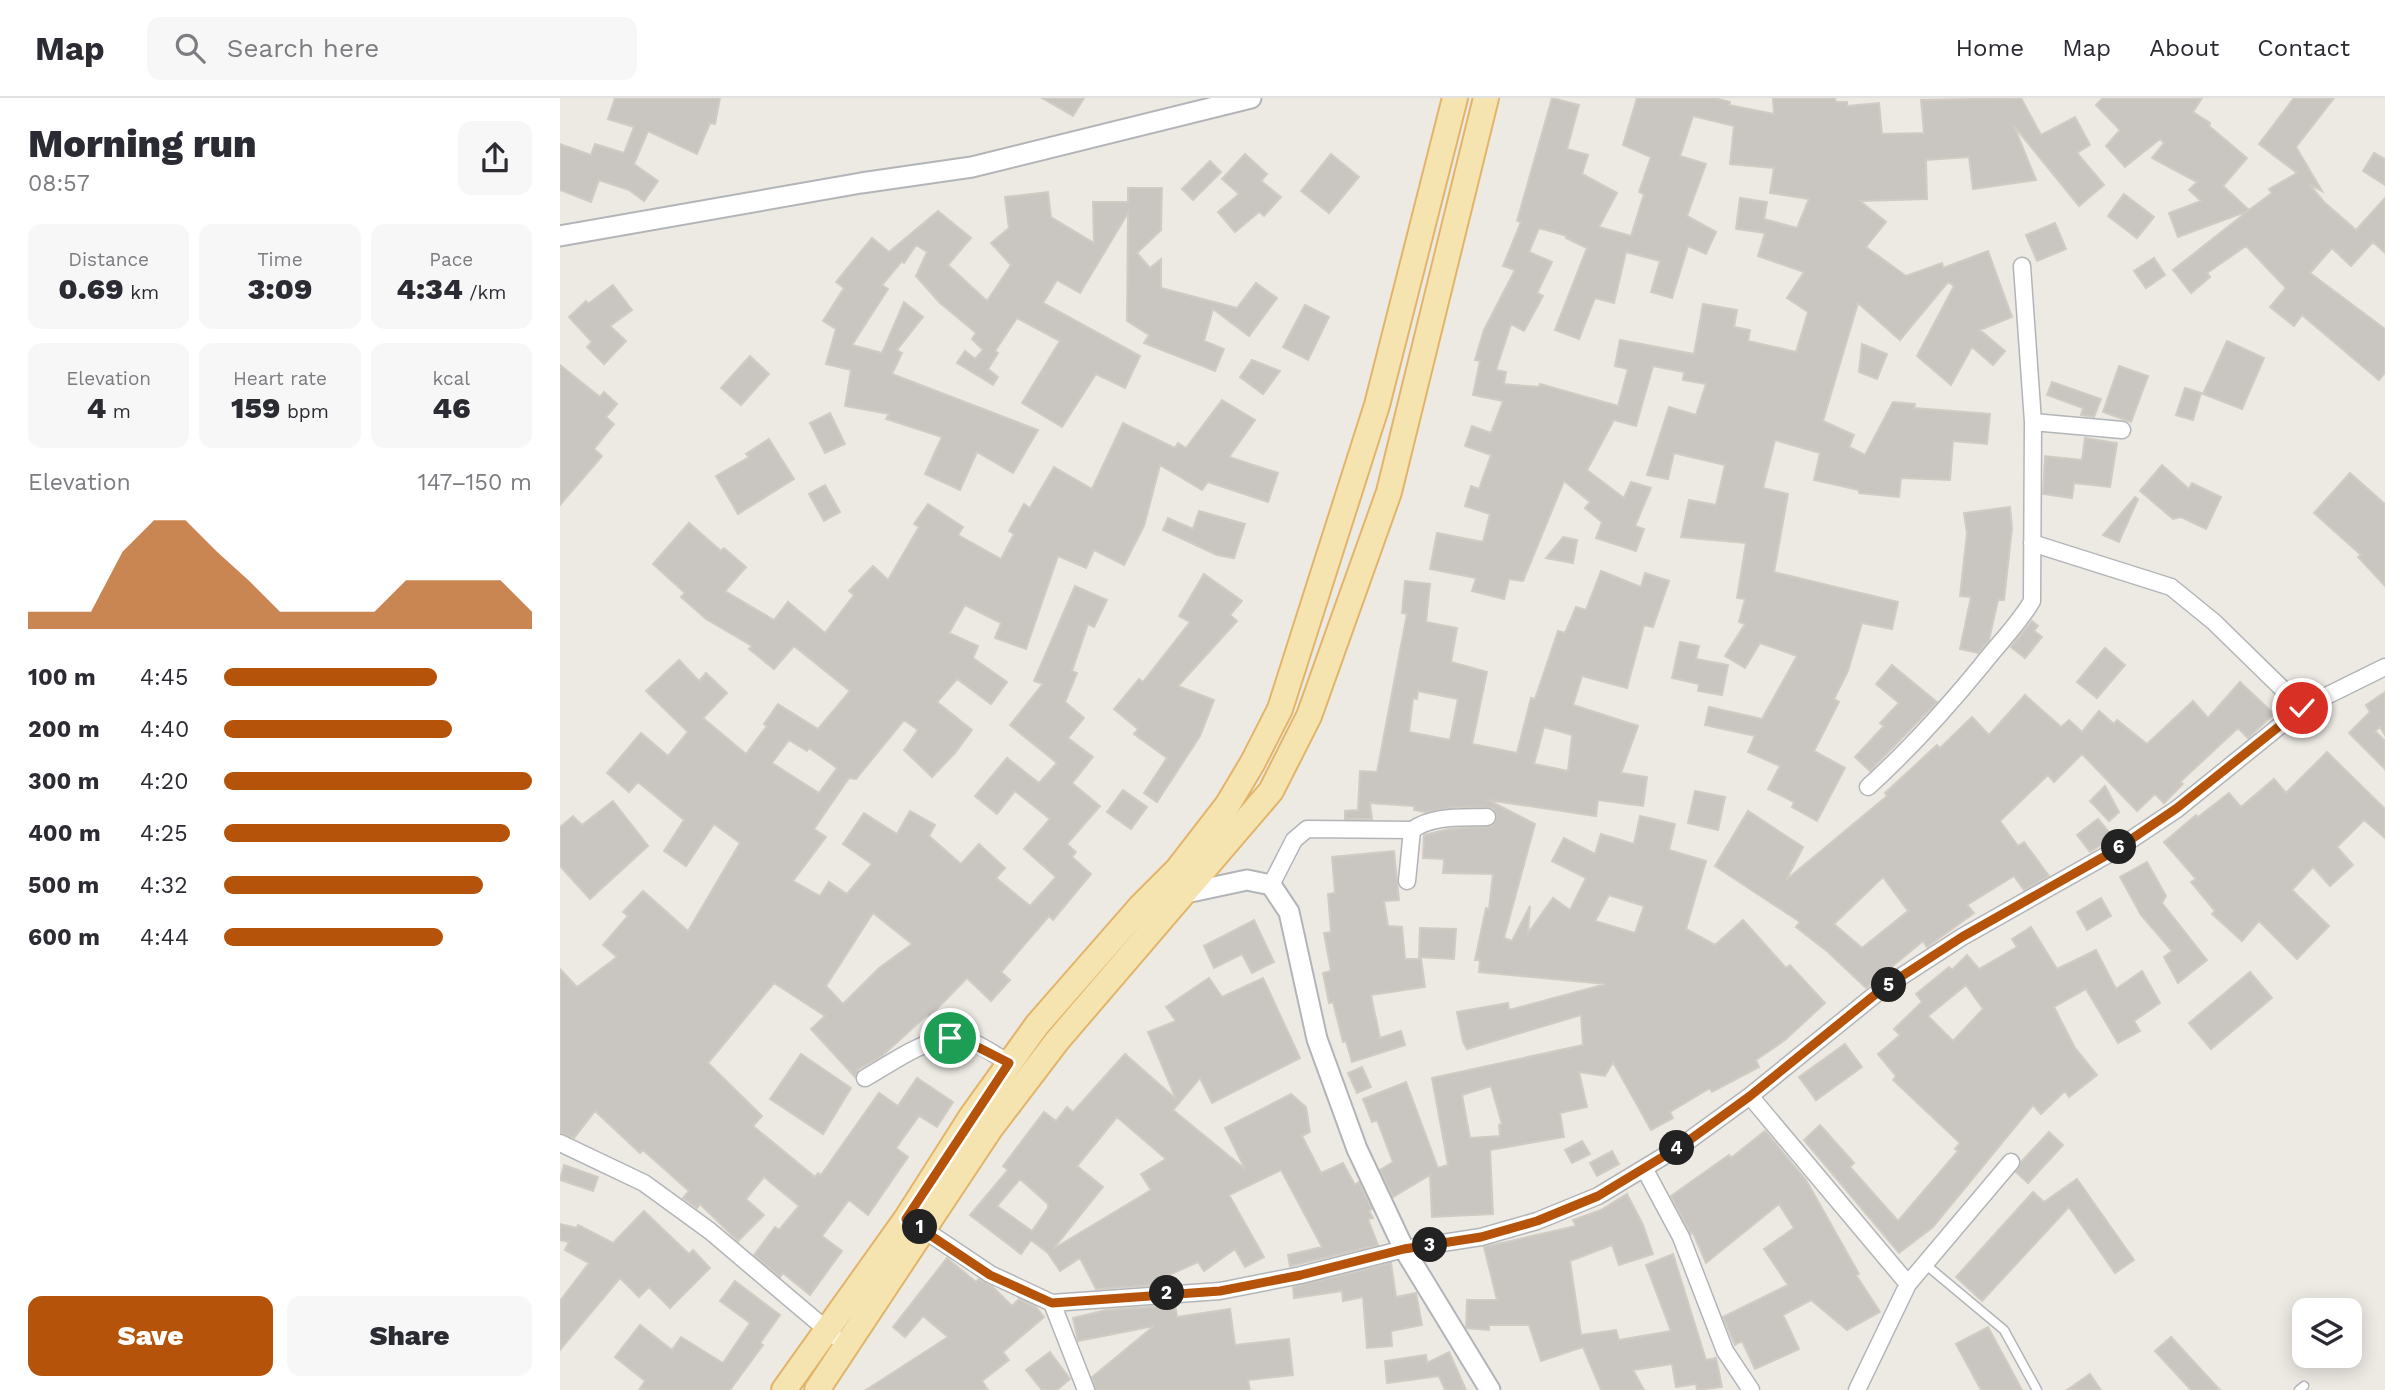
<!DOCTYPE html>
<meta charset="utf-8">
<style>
body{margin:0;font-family:"Work Sans",sans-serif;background:#f7f7f7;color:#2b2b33;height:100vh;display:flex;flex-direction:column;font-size:26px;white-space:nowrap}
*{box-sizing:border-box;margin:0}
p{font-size:23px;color:#7c7c81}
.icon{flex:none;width:38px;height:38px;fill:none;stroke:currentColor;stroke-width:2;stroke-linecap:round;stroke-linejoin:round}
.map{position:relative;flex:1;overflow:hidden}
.side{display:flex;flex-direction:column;background:#fff;width:560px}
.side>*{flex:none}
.tools{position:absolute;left:1732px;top:1200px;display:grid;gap:14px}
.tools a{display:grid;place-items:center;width:70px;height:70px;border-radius:14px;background:#fff;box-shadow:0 4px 18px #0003;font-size:35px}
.pin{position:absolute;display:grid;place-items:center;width:60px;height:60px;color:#fff;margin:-30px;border:4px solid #fff;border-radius:50%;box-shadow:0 2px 7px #0007}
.km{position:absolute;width:35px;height:35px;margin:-18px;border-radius:50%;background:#222;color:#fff;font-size:19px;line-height:35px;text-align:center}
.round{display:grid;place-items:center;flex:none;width:74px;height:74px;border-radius:14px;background:#f7f7f7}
.headline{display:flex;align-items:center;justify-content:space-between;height:119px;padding:0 28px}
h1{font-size:38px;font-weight:800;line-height:52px}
.metrics{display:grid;grid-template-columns:repeat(3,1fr);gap:10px;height:119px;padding:7px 28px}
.metrics div{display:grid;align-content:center;border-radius:14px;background:#f7f7f7;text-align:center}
.metrics b{font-size:30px;font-weight:800}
.metrics small{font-size:19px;font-weight:400}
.metrics p{font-size:19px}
.chart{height:196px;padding:14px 28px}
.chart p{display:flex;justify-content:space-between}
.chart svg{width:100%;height:126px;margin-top:7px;fill:#b45309;opacity:.7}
.cta{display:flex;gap:14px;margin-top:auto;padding:14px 28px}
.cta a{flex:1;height:80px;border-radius:14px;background:#b45309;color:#fff;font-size:28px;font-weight:800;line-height:80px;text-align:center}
.cta a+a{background:#f7f7f7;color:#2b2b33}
ul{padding:0 28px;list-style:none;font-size:23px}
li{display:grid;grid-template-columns:112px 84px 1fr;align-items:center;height:52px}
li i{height:18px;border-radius:9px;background:#b45309}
header{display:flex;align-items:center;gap:42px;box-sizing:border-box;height:98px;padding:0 35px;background:#fff;border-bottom:2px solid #e1e1e2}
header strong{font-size:33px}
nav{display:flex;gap:38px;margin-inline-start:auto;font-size:24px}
.search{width:490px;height:63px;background:#f7f7f7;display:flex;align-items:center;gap:18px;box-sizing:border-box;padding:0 24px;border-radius:14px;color:#7c7c81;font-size:26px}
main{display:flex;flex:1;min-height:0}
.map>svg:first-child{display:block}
.building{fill:#c9c5c1;stroke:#d1ccc3;stroke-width:2;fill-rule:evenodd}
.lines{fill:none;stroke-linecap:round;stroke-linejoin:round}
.service-casing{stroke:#b2b5b8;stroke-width:11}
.minor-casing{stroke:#b2b5b8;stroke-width:19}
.tertiary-casing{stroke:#b2b5b8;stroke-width:23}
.primary-casing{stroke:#e2b469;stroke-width:28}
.service{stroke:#fff;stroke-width:8}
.minor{stroke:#fff;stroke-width:16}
.tertiary{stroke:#fff;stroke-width:19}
.primary{stroke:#f6e4b0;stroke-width:24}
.route-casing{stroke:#fff;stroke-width:14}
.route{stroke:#b45309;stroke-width:9}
</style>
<header>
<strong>Map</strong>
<div class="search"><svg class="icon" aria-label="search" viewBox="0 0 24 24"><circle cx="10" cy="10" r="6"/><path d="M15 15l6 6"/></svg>Search here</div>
<nav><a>Home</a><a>Map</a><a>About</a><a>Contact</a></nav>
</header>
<main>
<section class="side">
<div class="headline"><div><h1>Morning run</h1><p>08:57</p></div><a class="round"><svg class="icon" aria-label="share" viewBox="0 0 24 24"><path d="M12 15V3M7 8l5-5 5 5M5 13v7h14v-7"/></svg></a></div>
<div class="metrics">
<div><p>Distance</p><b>0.69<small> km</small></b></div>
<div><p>Time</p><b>3:09</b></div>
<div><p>Pace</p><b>4:34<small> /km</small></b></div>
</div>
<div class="metrics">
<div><p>Elevation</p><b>4<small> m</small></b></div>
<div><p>Heart rate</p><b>159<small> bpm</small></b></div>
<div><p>kcal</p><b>46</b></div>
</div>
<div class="chart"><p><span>Elevation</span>147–150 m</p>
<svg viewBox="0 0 160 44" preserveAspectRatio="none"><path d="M0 44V38L10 38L20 38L30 17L40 6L50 6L60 17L70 27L80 38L90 38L100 38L110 38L120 27L130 27L140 27L150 27L160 38V44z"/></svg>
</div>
<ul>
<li><b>100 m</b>4:45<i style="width:69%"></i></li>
<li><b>200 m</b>4:40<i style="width:74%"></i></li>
<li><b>300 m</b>4:20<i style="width:100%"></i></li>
<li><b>400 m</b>4:25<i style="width:93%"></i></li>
<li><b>500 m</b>4:32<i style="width:84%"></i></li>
<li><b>600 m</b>4:44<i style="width:71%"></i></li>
</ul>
<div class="cta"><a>Save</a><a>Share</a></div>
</section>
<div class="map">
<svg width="1825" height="1292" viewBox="0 0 1825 1292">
<rect width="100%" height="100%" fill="#edeae4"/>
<path class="building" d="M55 0H160L155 26 150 25 137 56 88 33 74 66 98 83 84 103 69 92 39 82 31 104 0 92V46L31 57 35 46 64 55 74 29 48 21Z
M482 0H524L513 18Z
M992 0 1019 7 1007 51 1028 57 1022 76 1057 95 1039 129 1071 138 1084 96 1079 94 1091 59 1063 47 1077 0H1155L1170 4 1169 7 1214 16 1213 0H1275L1276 4H1287V8L1319 5 1322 36 1364 35 1361 2 1461 0 1481 37 1515 19 1530 47 1517 55 1544 87 1519 108 1454 28 1476 82 1413 91 1409 59 1366 62 1367 101 1300 103 1326 124 1306 149 1346 178 1382 165 1383 170 1428 153 1452 219 1420 232 1445 253 1433 267 1412 249 1391 287 1357 258 1394 188 1388 184 1340 242 1298 205 1263 323 1294 337 1289 349 1305 357 1333 304 1355 306 1354 310 1430 316 1427 346 1393 343 1390 382 1341 380 1339 399 1299 395V392L1254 382 1260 355 1215 342 1203 390 1228 396 1214 474 1338 504 1332 531 1302 525 1288 573 1274 601 1279 604 1254 653 1285 670 1257 723 1232 709 1234 704 1208 691 1220 668 1188 654 1195 638 1145 627 1149 609 1202 621 1237 558 1200 545 1185 570 1165 558 1185 526 1179 524 1185 501 1177 500 1186 445 1121 439 1129 402 1156 407 1165 367 1114 355 1108 381 1087 377 1109 309 1136 317 1146 286 1123 282 1124 274 1093 268 1076 328 1054 322 1027 372 1064 400 1071 384 1091 390 1075 428 1084 431 1076 453 1036 440 1042 424 1025 410 1030 404 1004 383 963 483 949 481 944 501 912 493 916 480 870 471 877 435 923 444 930 416 905 408 911 388 919 391 931 357 905 348 912 328 931 335 943 303 913 297 920 263 915 262 924 232 955 172 943 168 961 124 957 123ZM1133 18 1174 28 1170 66 1214 70 1210 95 1249 101 1237 130 1204 121 1207 104 1180 100 1176 131 1205 135 1198 158 1244 174 1227 200 1248 214 1236 254 1188 243 1190 232 1174 229 1177 212 1143 206 1134 256 1060 242 1055 268 1068 271 1058 308 980 286 979 289 944 286 946 274 936 272 951 226 964 233 983 198 977 195 992 164 969 154 979 130 1007 138 1006 140 1027 150 995 232 1019 241 1035 200 1054 205 1066 154 1100 163 1091 194 1112 200 1128 148 1146 156 1156 134 1127 118 1146 66 1120 58Z
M1543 0H1642L1633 14 1650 25 1649 28 1687 60 1663 88 1689 112 1712 95 1709 91 1737 75 1699 46 1734 0H1774L1736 49 1762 93 1749 86 1764 104 1796 132 1825 100V155L1813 144 1791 168 1772 150 1750 175 1825 231V275L1819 282 1742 217 1734 228 1710 209 1726 190 1686 148 1647 175 1650 179 1631 195 1613 172 1688 113 1618 139 1609 115 1641 103 1629 92 1637 84 1592 60 1604 45 1600 41 1565 69 1546 48 1560 32 1536 7Z
M1814 55 1825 61V87L1803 73Z
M685 56 707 76 701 83 721 99 704 118 699 114 675 134 658 114 679 96 662 81Z
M771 56 799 79 769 115 741 93Z
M650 63 661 74 633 102 622 91Z
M568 90H602L601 132 577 155 590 170 601 161V190L677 210 696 185 717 200 689 238 653 211 644 243 664 251 655 273 584 245 589 237 567 223 568 115 520 195 497 182 483 205 580 258 565 290 536 276 502 329 462 305 500 243 457 220 435 253 438 255 428 271 438 279 433 287 397 265 405 253 415 261 423 252 412 241 416 235 379 204 356 178 367 154 356 147 344 165 342 163 322 187 328 191 292 247 322 255 344 204 363 219 337 252 342 255 332 276 478 332 453 375 417 354 400 392 365 376 382 339 326 321 329 316 285 308 291 272 266 266 276 231 263 223 284 190 276 184 312 140 329 154 378 113 411 140 388 167 427 203 451 167 431 145 449 130 445 99 488 94 491 119 534 145 533 104H568Z
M1564 96 1594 119 1577 140 1548 118Z
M1495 125 1506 151 1477 163 1466 137Z
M1594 160 1605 177 1586 190 1574 173Z
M53 187 72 212 50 228 66 243 44 266 27 249 32 244 9 219 26 203 28 206Z
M745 207 769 219 748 262 723 249Z
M1667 243 1704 260 1682 311 1643 296Z
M1302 246 1327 256 1317 281 1299 274Z
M190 258 209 276 181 307 161 290Z
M692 262 720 273 703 296 680 279Z
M0 267 40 299 44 294 57 306 46 319 54 326 34 351 42 358 0 407Z
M1559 268 1588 278 1571 324 1543 314Z
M1492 284 1541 301 1534 319 1521 317 1523 310 1487 297Z
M1625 290 1641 295 1633 322 1616 317Z
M662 302 695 322 669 359 718 375 708 404 648 384 642 392 600 367 584 428 564 467 534 452 526 470 498 458 466 551 435 540 441 525 405 507 389 535 418 548 413 560 447 584 431 606 397 581 377 604 412 632 395 655 372 679 344 652 358 632 344 622 296 681 289 680 254 731 266 739 233 783 260 798 269 784 287 796 312 766 283 746 304 715 337 736 350 713 375 727 369 738 401 766 419 746 445 770 436 780 470 808 496 779 464 751 490 721 455 693 437 716 415 698 447 660 479 685 497 665 450 627 483 586 474 583 515 488 547 502 534 529 528 526 512 573 517 575 505 604 524 620 508 640 533 659 512 685 540 708 507 746 516 754 512 759 531 776 493 822 489 818 441 874 450 882 431 903 407 880 369 919 367 917 322 958 299 971 295 979 251 931 265 918 214 885 148 965 202 1018 193 1028 255 1079 258 1075 261 1077 319 995 338 1008 357 980 393 1004 377 1029 359 1018 336 1050 348 1059 308 1117 289 1102 262 1138 282 1153 250 1197 223 1175 220 1179 194 1157 215 1129 219 1132 239 1108 204 1079 186 1101 204 1117 178 1143 140 1106 137 1110 123 1100 129 1093 83 1052 80 1055 35 1013 14 1040 0 1035V871L17 889 57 859 43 847 68 818 63 814 83 793 128 833 180 745 154 726 126 768 104 753 124 722 78 684 69 694 47 675 81 635 108 658 128 634 86 593 119 562 139 583 146 575 167 595 143 620 186 656 207 628 204 626 218 606 258 631 290 593 234 548 214 571 189 551 192 548 146 521 121 499 125 495 93 466 129 425 161 453 164 450 186 469 165 493 214 522 228 504 265 535 294 497 289 493 313 468 328 482 359 429 354 426 368 406 403 429 398 437 441 461 454 436 449 433 464 406 470 410 494 369 532 391 563 325 615 350 618 345 626 350ZM229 642 247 653 249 650 277 670 259 695 212 665ZM313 815 352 846 319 870 283 906 266 888Z
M270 315 285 346 265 355 250 325Z
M1525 340 1557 345 1550 389 1514 385 1512 400 1483 396 1485 358 1522 362Z
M209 341 234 381 178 416 156 378 189 359 186 356Z
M1602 367 1629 391 1632 385 1661 399 1646 431 1621 419 1613 421 1580 393Z
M1790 375 1825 406V488L1798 459 1801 457 1754 415Z
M265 387 280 414 264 423 249 396Z
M1575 399 1578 401 1559 444 1543 437Z
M1450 409 1452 430 1444 502H1438L1429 542 1418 555 1400 551 1411 499 1400 498 1407 435 1404 415Z
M639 413 685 426 674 460 657 457 603 432 608 420 633 431Z
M1003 439 1017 442 1013 465 986 460Z
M1041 473 1081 489 1085 475 1109 483 1093 529 1084 527 1067 590 1022 578 1013 607 1078 628 1061 675 1087 679 1083 708 1038 702 1036 718 928 702 975 726 944 840 952 843 970 808 968 835 993 800 1010 812 1026 780 992 763 1004 740 1035 756 1041 736 1074 746 1080 718 1115 726 1109 752 1146 763 1126 831 1155 847 1183 822 1226 870 1230 867 1265 905 1225 942 1196 962 1199 969 1152 994 1150 990 1110 1014 1113 1020 1091 1032 1053 964 1045 978 1019 974 1027 1009 1000 1015 1004 1039 930 1052 933 1116 872 1119 870 1077 833 1099 820 1072 833 1064 817 1022 812 1024 803 1001 846 984 878 1070 888 1067 872 980 1023 947 1021 917 907 951 903 944 897 914 948 905 949 912 1046 886 919 874 920 862H915L926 810 929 811 933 776 883 775 884 761 863 760 864 737 889 731 932 728 937 719 933 710 897 709 865 714 854 712V708L810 705 812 721H785V713L798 712 800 673 817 674 847 516 842 515 845 483 870 486 866 524 897 530 891 564 927 574 912 646 957 655 971 600 975 601 998 533 1005 535 1016 509 1026 512ZM858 593 898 601 890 642 849 634 853 600 857 601ZM984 629 1012 637 1008 673 974 666ZM1049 797 1084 808 1075 835 1035 823ZM931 988 942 1026 939 1027 940 1038 910 1040 902 997Z
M644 476 682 503 670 517 677 523 618 588 654 602 640 638 597 704 584 695 607 660 574 636 578 631 554 611 579 581 583 584 630 524 619 518Z
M1472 523 1478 528 1474 533 1482 539 1465 560 1451 549Z
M1120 544 1139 548 1136 561 1168 567 1162 597 1138 593 1139 586 1112 580Z
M1545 550 1565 567 1537 600 1517 584Z
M1332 567 1377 604 1310 673 1295 659 1324 628 1320 625 1339 605 1316 586Z
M1680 584 1714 616 1688 640 1678 630 1620 684 1623 686 1604 705 1595 696 1577 713 1522 656 1494 684 1488 677 1440 723 1458 748 1464 744 1489 778 1464 792 1454 778 1407 807 1414 815 1367 849 1363 843 1306 890 1268 854 1236 829 1240 824 1155 768 1188 713 1243 749 1226 782 1327 698 1325 695 1377 647 1380 650 1412 619 1429 637 1465 597 1501 629 1509 622 1522 634 1539 613 1554 626 1557 622 1587 646 1633 603 1648 620ZM1323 779 1348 813 1302 850 1274 826Z
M1825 594V637L1820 629 1815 633 1825 643V671L1789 635 1810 614 1806 607Z
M1767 654 1825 711V740L1804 722 1777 749 1793 767 1770 788 1753 769 1732 792 1769 828 1737 861 1699 823 1682 843 1652 816 1655 813 1631 784 1636 781 1604 744 1636 717 1638 719 1669 695 1681 709 1714 681 1726 695Z
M1545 688 1559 714 1549 723 1530 703Z
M563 692 587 709 571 731 547 714Z
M1135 693 1165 699 1158 732 1128 725Z
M53 703 88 748 30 801 0 768V729L13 718 22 727Z
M1538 721 1553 739 1530 754 1517 737Z
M834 753 839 802 824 803 828 828 842 829 845 861H861L865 889 811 897 820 940 841 933 845 947 792 964 786 943 783 944 773 904 769 905 763 875 771 873 764 835 771 834 768 796 775 795 772 759Z
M1587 764 1606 798 1602 805 1647 862 1618 885 1604 859 1612 853 1581 817 1560 779Z
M1541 800 1551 818 1527 832 1517 814Z
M694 822 714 864 692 875 682 856 654 870 644 848Z
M1471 829 1497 871 1536 852 1556 891 1582 873 1600 905 1574 923 1580 933 1558 945 1526 891 1494 909 1515 950 1537 977 1509 999 1505 993 1481 1016 1473 1007 1373 1129 1339 1155 1244 1042 1260 1027 1294 1065 1290 1069 1338 1123 1398 1053 1395 1051 1400 1045 1333 982 1336 978 1318 956 1340 937 1334 931 1362 904 1356 896 1389 869 1392 872 1407 857 1419 871 1457 849 1452 841ZM1406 887 1423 911 1393 943 1368 918Z
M860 830 896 831 894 861 859 859Z
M1690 874 1712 900 1651 951 1629 925Z
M649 880 662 899 703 880 740 960 652 1005 640 980 613 1012 685 1071 665 1030 731 996 746 1009 750 1034 742 1038 761 1075 783 1065 795 1087 799 1084 812 1111 809 1113 813 1120 808 1121 818 1147 730 1168 728 1157 762 1149 721 1072 669 1097 704 1159 685 1169 675 1151 644 1173 638 1164 609 1177 610 1186 536 1191 520 1160 500 1173 488 1155 471 1142 461 1156 410 1117 448 1072 443 1068 484 1014 496 1023 507 1009 513 1014 565 956 616 1001 588 934 616 923 606 909ZM557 1019 606 1061 581 1076 591 1092 493 1151 543 1089 517 1068ZM460 1081 488 1106V1110L472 1133 437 1108Z
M1285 946 1302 969 1256 1002 1239 979Z
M241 956 291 990 263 1036 210 1001Z
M802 969 811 989 797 995 788 975Z
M1205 1033 1246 1082 1299 1176 1296 1177 1320 1214 1287 1232 1251 1202 1223 1217 1239 1251 1195 1271 1182 1243 1175 1247 1163 1219 1228 1187 1204 1151 1234 1130 1219 1106 1146 1165 1133 1135 1131 1136 1111 1098 1169 1057 1171 1060Z
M1489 1034 1503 1047 1468 1085 1456 1074 1461 1064Z
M1022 1043 1030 1056 1012 1065 1005 1052Z
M1052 1053 1059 1066 1037 1078 1030 1065Z
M4 1067 38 1079 33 1093 0 1082Z
M1517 1081 1574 1162 1555 1175 1509 1109 1422 1203 1396 1179 1473 1094 1484 1104Z
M1067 1096 1083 1127 1093 1156 1059 1167 1052 1147 1010 1163 1021 1237 1056 1232 1059 1242 1111 1233 1086 1167 1113 1156 1146 1262 1156 1260 1162 1289 1137 1292 1136 1286 1116 1289 1112 1266 1073 1272 1084 1292H1041L1023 1249 981 1263 969 1227H929V1232L906 1230 907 1202H937L924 1149 1016 1128 1013 1122 1041 1112Z
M84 1113 129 1156 133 1152 150 1170 110 1210 89 1189 79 1199 60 1180 0 1252V1203L29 1165 5 1152 9 1144 0 1142V1126L17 1130 18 1127 53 1145Z
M387 1160 416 1184 419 1181 432 1188 452 1208 459 1201 476 1209 484 1219 443 1254 449 1262 422 1283 428 1292H306L388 1239 363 1218 345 1239 333 1229Z
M831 1165 836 1199 856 1195 862 1227 831 1233 832 1248 807 1250 803 1199 783 1203 782 1193 734 1200 733 1189Z
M175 1183 220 1217 200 1245 203 1247 170 1292H79L85 1283 55 1259 80 1227 112 1252 121 1239 163 1265 190 1225 160 1203Z
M615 1207 617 1219 670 1211 675 1247 729 1241 733 1277 688 1282 690 1292H536L532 1279 594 1228 518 1243 513 1220 546 1212Z
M1428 1229 1462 1292H1421L1396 1246Z
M1611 1239 1660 1292H1631L1595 1253Z
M490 1254 510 1281 497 1292H482L466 1272Z
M889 1254 906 1292H885L879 1278 827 1285 825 1263 866 1257 867 1265Z
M1530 1276 1541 1292H1507Z"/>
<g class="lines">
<defs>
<path id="service" d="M1365 1166 1444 1232 1477 1292
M1739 1292 1744 1288"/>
<path id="minor" d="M1473 324 1562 332
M1472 445 1611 489 1654 524 1742 610
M1308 689C1350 651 1386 611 1422 567 1439 545 1458 527 1472 503L1473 324 1462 168
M847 783 852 732
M711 787 734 742 747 731 852 732C873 717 901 720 927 719
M305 980C330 966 361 943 389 940 409 937 433 956 449 965
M1190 998 1348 1186
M0 1045 84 1085 150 1133 274 1238
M1084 1070 1121 1139 1165 1253 1191 1292
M357 1127 430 1176 492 1205 660 1193 741 1177 844 1151 921 1139 977 1123 1038 1098 1124 1046 1190 998 1322 891 1402 839 1554 753 1617 711 1742 610 1825 569
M492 1205 526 1292
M1297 1292 1348 1186 1451 1064"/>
<path id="tertiary" d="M0 138 301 85 412 69 691 0
M623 787 626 795 687 782 711 787 729 814 757 941 797 1051 844 1151 930 1292"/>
<path id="primary" d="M224 1292 346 1121 411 1019 477 927 581 808 617 772 668 706 693 664 720 611 817 307 895 0
M257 1292 430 1031 497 943 711 693 749 618 829 394 926 0"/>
</defs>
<use href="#service" class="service-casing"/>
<use href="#minor" class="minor-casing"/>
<use href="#tertiary" class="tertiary-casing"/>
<use href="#primary" class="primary-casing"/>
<use href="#service" class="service"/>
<use href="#minor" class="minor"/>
<use href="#tertiary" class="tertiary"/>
<use href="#primary" class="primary"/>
</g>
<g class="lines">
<defs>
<path id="route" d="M390 940 404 942 449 965 346 1121 430 1177 492 1205 660 1193 741 1177 844 1151 921 1139 977 1123 1038 1098 1124 1046 1190 998 1322 891 1402 839 1554 753 1617 710 1742 610"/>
</defs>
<use href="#route" class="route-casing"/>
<use href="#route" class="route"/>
</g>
</svg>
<div class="tools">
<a><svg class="icon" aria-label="layers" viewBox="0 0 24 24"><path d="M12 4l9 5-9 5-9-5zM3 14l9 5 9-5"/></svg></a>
</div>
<div class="pin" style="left:390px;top:940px;background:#1e9e55"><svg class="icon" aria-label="arrive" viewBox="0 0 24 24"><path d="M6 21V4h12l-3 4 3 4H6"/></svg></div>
<div class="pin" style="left:1742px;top:610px;background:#d93025"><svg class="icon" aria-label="check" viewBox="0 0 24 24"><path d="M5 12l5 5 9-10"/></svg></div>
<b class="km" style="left:360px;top:1129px">1</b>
<b class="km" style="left:607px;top:1195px">2</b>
<b class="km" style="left:870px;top:1147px">3</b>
<b class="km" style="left:1117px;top:1050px">4</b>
<b class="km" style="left:1329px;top:887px">5</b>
<b class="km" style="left:1559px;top:749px">6</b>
</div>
</main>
